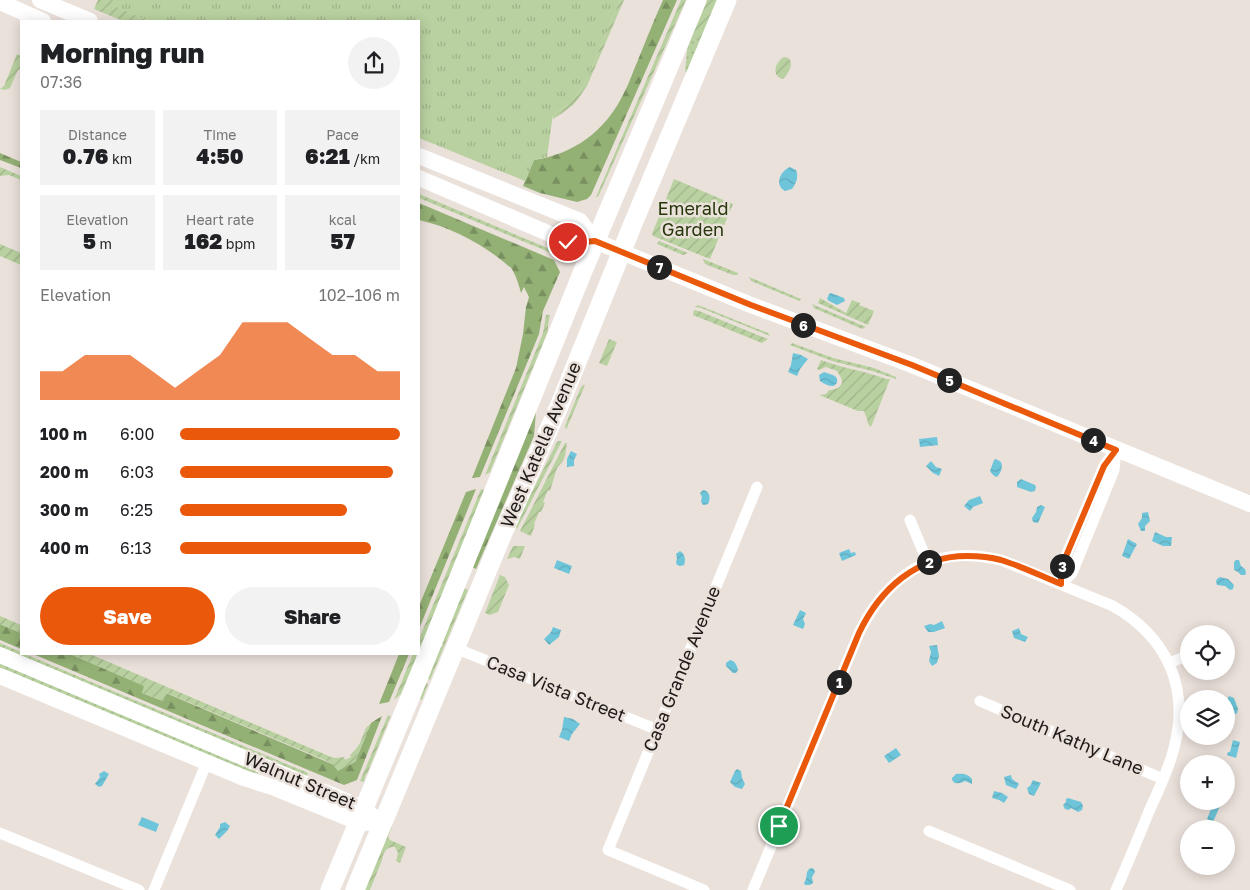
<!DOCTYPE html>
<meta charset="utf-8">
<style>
body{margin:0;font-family:"Golos Text",sans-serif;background:#f2f2f2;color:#202124;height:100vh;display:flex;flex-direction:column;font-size:19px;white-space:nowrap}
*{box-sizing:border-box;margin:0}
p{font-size:16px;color:#757577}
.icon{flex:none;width:28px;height:28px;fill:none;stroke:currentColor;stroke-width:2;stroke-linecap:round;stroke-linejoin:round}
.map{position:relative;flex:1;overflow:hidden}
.drawer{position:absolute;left:20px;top:20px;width:400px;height:635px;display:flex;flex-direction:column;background:#fff;border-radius:0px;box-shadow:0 2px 12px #0003}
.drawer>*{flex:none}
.controls{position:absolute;left:1180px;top:625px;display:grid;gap:10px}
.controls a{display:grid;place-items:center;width:55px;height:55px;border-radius:50%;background:#fff;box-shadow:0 2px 12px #0003;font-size:25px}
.pin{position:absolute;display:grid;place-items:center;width:42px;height:42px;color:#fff;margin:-21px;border:2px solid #fff;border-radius:50%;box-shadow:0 1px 5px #0007}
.km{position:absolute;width:25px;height:25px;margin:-12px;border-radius:50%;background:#222;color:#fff;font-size:14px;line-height:25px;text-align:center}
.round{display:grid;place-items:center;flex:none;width:52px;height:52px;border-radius:26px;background:#f2f2f2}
.head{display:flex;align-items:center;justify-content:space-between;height:85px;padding:0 20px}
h1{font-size:28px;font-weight:800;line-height:38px}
.figures{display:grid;grid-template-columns:repeat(3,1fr);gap:8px;height:85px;padding:5px 20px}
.figures div{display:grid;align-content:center;border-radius:0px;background:#f2f2f2;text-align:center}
.figures b{font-size:21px;font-weight:800}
.figures small{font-size:14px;font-weight:400}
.figures p{font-size:14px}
.chart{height:140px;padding:10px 20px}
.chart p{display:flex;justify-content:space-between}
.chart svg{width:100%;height:90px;margin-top:5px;fill:#ea580c;opacity:.7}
.primary-button{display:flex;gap:10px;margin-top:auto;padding:10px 20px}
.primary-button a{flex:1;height:58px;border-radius:30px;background:#ea580c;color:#fff;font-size:20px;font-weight:800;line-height:58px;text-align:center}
.primary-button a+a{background:#f2f2f2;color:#202124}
ul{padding:0 20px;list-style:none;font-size:16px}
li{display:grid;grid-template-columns:80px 60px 1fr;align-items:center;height:38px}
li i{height:12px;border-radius:6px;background:#ea580c}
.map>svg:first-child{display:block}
.grass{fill:url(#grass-dots)}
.forest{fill:url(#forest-firs)}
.park{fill:url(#park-tufts)}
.garden{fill:url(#garden-furrows)}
.water{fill:url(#water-waves)}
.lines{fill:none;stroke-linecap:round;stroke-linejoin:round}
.street{stroke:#fff;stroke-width:11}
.secondary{stroke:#fff;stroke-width:16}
.primary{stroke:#fff;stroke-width:19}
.route-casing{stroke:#fff;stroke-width:10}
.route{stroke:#ea580c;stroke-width:6}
.labels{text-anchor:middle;stroke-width:5;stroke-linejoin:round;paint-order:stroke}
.park-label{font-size:18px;fill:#25370a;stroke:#ebe1db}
.street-label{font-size:18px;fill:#1e1a18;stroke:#ebe1db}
</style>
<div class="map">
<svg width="1250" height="890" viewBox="0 0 1250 890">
<defs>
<pattern id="grass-dots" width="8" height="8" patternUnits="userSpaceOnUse" patternTransform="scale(1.25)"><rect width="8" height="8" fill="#b9d1a0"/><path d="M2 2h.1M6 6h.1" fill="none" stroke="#9fb389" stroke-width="1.8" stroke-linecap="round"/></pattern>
<pattern id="forest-firs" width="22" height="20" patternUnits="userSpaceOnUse" patternTransform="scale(1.25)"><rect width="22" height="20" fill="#94b175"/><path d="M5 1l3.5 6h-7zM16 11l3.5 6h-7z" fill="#788f5f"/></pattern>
<pattern id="park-tufts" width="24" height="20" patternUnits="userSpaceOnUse" patternTransform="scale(1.25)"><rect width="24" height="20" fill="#b9d1a0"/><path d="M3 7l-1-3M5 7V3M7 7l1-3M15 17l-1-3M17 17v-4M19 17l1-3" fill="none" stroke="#9fb389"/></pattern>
<pattern id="garden-furrows" width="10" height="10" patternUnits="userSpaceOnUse" patternTransform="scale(1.25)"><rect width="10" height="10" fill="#b9d1a0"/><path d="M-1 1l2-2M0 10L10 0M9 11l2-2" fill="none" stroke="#9fb389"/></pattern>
<pattern id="water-waves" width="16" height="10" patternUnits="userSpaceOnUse" patternTransform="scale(1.25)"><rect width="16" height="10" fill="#6ec5da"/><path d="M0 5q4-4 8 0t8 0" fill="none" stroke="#5fa9ba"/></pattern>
</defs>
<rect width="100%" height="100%" fill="#ebe1db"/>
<path class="grass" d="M691 38 700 42 687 72 685 71 687 50Z"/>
<path class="forest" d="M663 0H677L591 195 587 199 577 202 540 193 523 186 534 160C574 154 605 131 623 95 629 84 633 71 638 60 646 40 654 20 663 0Z
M0 153 21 162V168L0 160Z
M419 203 554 260 560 272 543 311 539 334 480 477 472 478 516 368 523 334 526 307 529 297 524 287 521 293C519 286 517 278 513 271 512 268 508 266 505 263 481 243 450 227 419 220Z
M536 411 534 436 476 569 470 566Z
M476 489 419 629V606L466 492Z
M0 624 21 633V649L0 640Z
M33 654H70L145 686 142 693 163 701 166 693 332 764 355 762 371 723 382 716 357 780 344 785Z
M399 654H409L389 702 379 704Z"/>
<path class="park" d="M113 0H620L589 74 583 86 574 98 569 104 553 114 547 157 534 160 525 181 419 138V21H149L111 5Z"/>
<path class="garden" d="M98 0H113L112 5 149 21H123L94 9Z
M620 0H624L587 86 578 99 573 105 561 114 553 119V114L569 104 574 98 583 86 589 74Z
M681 0H686L598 197H596Z
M707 0H718L700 42 691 38Z
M17 54 21 56V69L18 70 10 88 5 90 0 89 4 86Z
M784 57C797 58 789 74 783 79 770 76 776 61 784 57Z
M0 167 21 176V180L9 175 0 176Z
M674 179 733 204 710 259 653 236 652 234Z
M419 194 557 252 556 255 419 198Z
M659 241 688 253 686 254 683 255 657 244Z
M0 244 21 253V265L0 256Z
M703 259 738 273 737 275H733L705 264Z
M749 277 801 299 799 301 797 300 751 281Z
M820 298 846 313 852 300 860 303 859 305 874 311 868 325 818 303Z
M812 304 866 327 862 329 814 308Z
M698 305 768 333 770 336 701 308 695 307Z
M694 310 699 311 768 339 762 343 693 315Z
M546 315H550L548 325V331L490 472 485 475 543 333Z
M609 339 617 342 607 366 599 363Z
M792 343 833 358 874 368 896 377V379L872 371 832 361 790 345Z
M821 360C842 368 865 371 886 379H890L871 427 868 424 867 419 864 411H858L819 395 826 394 829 390C836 390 845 386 841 378 840 375 838 373 837 371L826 367 819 370 817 369Z
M583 385H585L566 430 565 426 581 387Z
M559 441H562L517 529 515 526 557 442Z
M565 443H567L565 456 563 461 557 468 550 491 548 490 543 502 545 503 541 512H539L534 524 535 525 531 536 520 531Z
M481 489 485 490 419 651V639Z
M513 546H525L520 559 515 557 507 559Z
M500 575 505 577 509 585 498 612 490 615 485 613Z
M462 587 468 590 430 680 427 678 425 682 428 684 422 700 420 699 422 685 438 647H442L443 644 439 642Z
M0 616 21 625V633L0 624Z
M0 643 21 652V654H25L308 773 306 778 0 647Z
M70 654H90L331 757 336 758 344 757 345 760 351 757 350 755 355 750 360 743 366 728 371 723 355 762 338 771 332 764 327 761 167 693 163 701 142 693 144 686Z
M413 654H418L401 694 394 700Z
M0 662 258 771V774L242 769 0 669Z
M388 715 391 717 389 720 367 774H366L364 782 360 781Z
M390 826 392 827 388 837 390 840 406 847 400 863 396 861 398 853 395 847C387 846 383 852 382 860L370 890H364Z"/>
<path class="water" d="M790 167 796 170C799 178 796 183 792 189L785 191C774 185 780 171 790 167Z
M831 293 844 298 845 301 837 305 829 301 827 299 829 294Z
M793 353 801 355 808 359 800 369 797 376 788 372 791 365Z
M824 372C827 373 834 375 836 377 839 381 836 386 832 386 828 386 823 383 820 381L819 375Z
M937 437 938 445 920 447 919 439Z
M571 451 577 454 574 460V466L567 467V459Z
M996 459 1001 462C1003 467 1001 472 998 476L996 477 992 474 990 471 994 460Z
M931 461 936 467 942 469 939 476 933 473 926 466Z
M1021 479 1035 485 1036 487 1035 491 1031 492 1017 487V482Z
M703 490C710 491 711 498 708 504L704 505 702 504 701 501 702 497 700 493Z
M980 496 983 503 973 507 970 511 964 506 969 500Z
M1041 505 1045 507 1038 523 1033 522 1032 518 1036 512 1037 507Z
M1148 512 1150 521 1145 526V531H1141L1138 524 1142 518V513Z
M1155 532 1166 537H1172L1171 546H1163L1152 541Z
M1128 539 1137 544 1129 559 1122 556Z
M849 549 851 553 855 552 856 555 842 561 839 553Z
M680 551C685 554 686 559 684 565L680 566 677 565 676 562 677 559 676 554Z
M557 560 572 566 569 574 554 568Z
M1236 560H1239L1241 566 1245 569 1246 573 1245 575H1241L1238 572 1234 570V562Z
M1220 577 1228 579 1234 585 1233 589 1230 590 1225 586 1217 585 1216 581 1217 579Z
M800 610 806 613 803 619 805 624 803 629 793 625Z
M942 621 945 628 934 632H928L924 626 930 624 934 625Z
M553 627 561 630 559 637 549 645 544 639 551 632Z
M1019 628 1021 634 1028 637 1025 642 1014 638 1012 631Z
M937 645 939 656 937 663 932 666 929 661 931 652 929 646Z
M730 660C735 661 737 665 738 670L736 673H733L726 666V663Z
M1229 696 1234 698 1238 709 1237 713 1229 717 1226 716C1226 711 1227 699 1229 696Z
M564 717 573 719 580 724 572 734 569 741 559 737 562 730Z
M1233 740 1240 742 1236 758 1227 755 1228 752H1230Z
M896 748 901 755 889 763 884 756Z
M737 769 741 771 742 778 745 784 742 789 735 787 730 782 735 771Z
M104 771 109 774 102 786 99 787 95 784 100 777 99 774Z
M956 774C962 773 969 774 972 779V784L965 781C960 784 952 785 952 778Z
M1011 775 1012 779 1019 784 1016 789 1006 785 1004 777Z
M1033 780 1041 783 1034 796 1029 794 1027 788 1030 786Z
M994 791 1002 793 1008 797 1004 803 999 800 992 798Z
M1068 798 1081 802 1083 806 1082 810 1078 812 1071 808 1069 810 1065 809 1063 805 1066 802V799Z
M1213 804 1220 806 1213 822 1207 819Z
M142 817 159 824 156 832 138 825Z
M225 822 230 826 227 831 219 839 215 835 220 827V824Z
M812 868 814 869 815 872 812 877 813 883 810 885H805L804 883 806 879 807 872 809 869Z"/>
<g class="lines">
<path class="street" d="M910 520 928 563
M1061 584V568L1104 466 1116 449
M1061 584 1072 573 1114 470 1116 449
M455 648 658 730
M1169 663 1189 655
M980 701 1163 779
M929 831 1070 890
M0 833 139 890
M154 890 207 762
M704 890 608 850 757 487
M753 890 859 633C875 599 904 566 943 558 962 553 982 556 1001 560L1113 606C1167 637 1190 687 1174 748 1169 769 1159 789 1150 809 1139 836 1128 863 1116 890"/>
<path class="secondary" d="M40 0 90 21
M0 2 43 21
M419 156 580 221 595 241
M419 178 571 243 595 241 751 305 912 365 1250 504
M0 655 363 808 382 824
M0 676 244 778 275 788 358 822 371 823"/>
<path class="primary" d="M330 890 412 693 583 271 697 0
M355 890 503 533 560 404 632 226 727 0"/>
</g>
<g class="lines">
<defs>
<path id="route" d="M568 242 571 243 595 241 751 305 912 365 1116 450 1104 466 1061 568V584C1041 576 1021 566 1001 560 990 557 978 556 967 556 916 556 880 589 859 633L779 826"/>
</defs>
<use href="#route" class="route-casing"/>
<use href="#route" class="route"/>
</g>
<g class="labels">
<g class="park-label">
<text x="693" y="215">Emerald<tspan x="693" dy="21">Garden</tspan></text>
</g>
<g class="street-label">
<text transform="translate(541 445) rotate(-67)" y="6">West Katella Avenue</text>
<text transform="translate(682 669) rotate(-68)" y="6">Casa Grande Avenue</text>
<text transform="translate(556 689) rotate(22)" y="6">Casa Vista Street</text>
<text transform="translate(1072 740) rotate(23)" y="6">South Kathy Lane</text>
<text transform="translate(300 781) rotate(23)" y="6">Walnut Street</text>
</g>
</g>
</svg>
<div class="controls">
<a><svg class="icon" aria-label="locate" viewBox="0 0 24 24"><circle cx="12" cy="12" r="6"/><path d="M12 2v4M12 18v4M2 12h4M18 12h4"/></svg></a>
<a><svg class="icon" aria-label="layers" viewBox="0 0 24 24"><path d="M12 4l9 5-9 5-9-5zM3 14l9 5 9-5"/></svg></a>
<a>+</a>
<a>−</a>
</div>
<div class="pin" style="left:779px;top:826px;background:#1e9e55"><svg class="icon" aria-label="arrive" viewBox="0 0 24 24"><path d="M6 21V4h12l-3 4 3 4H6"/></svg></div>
<div class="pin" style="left:568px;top:242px;background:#d93025"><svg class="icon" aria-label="check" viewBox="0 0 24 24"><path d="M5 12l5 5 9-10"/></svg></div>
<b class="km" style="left:839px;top:682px">1</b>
<b class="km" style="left:929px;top:562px">2</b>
<b class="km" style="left:1062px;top:566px">3</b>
<b class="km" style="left:1093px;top:440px">4</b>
<b class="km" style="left:949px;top:380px">5</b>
<b class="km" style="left:803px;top:325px">6</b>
<b class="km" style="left:659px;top:267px">7</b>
<section class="drawer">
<div class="head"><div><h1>Morning run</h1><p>07:36</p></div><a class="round"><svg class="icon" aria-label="share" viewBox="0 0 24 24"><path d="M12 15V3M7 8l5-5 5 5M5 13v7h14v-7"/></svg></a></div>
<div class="figures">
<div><p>Distance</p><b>0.76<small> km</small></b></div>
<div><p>Time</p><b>4:50</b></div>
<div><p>Pace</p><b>6:21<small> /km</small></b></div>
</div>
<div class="figures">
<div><p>Elevation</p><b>5<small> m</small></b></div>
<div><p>Heart rate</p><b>162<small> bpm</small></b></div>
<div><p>kcal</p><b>57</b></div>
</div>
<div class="chart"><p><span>Elevation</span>102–106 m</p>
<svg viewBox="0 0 160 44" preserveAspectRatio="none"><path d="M0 44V30L10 30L20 22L30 22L40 22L50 30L60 38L70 30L80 22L90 6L100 6L110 6L120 14L130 22L140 22L150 30L160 30V44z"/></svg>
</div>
<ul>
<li><b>100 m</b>6:00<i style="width:100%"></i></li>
<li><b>200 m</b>6:03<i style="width:97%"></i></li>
<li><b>300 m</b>6:25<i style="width:76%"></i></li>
<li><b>400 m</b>6:13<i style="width:87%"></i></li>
</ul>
<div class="primary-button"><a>Save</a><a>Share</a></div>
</section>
</div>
